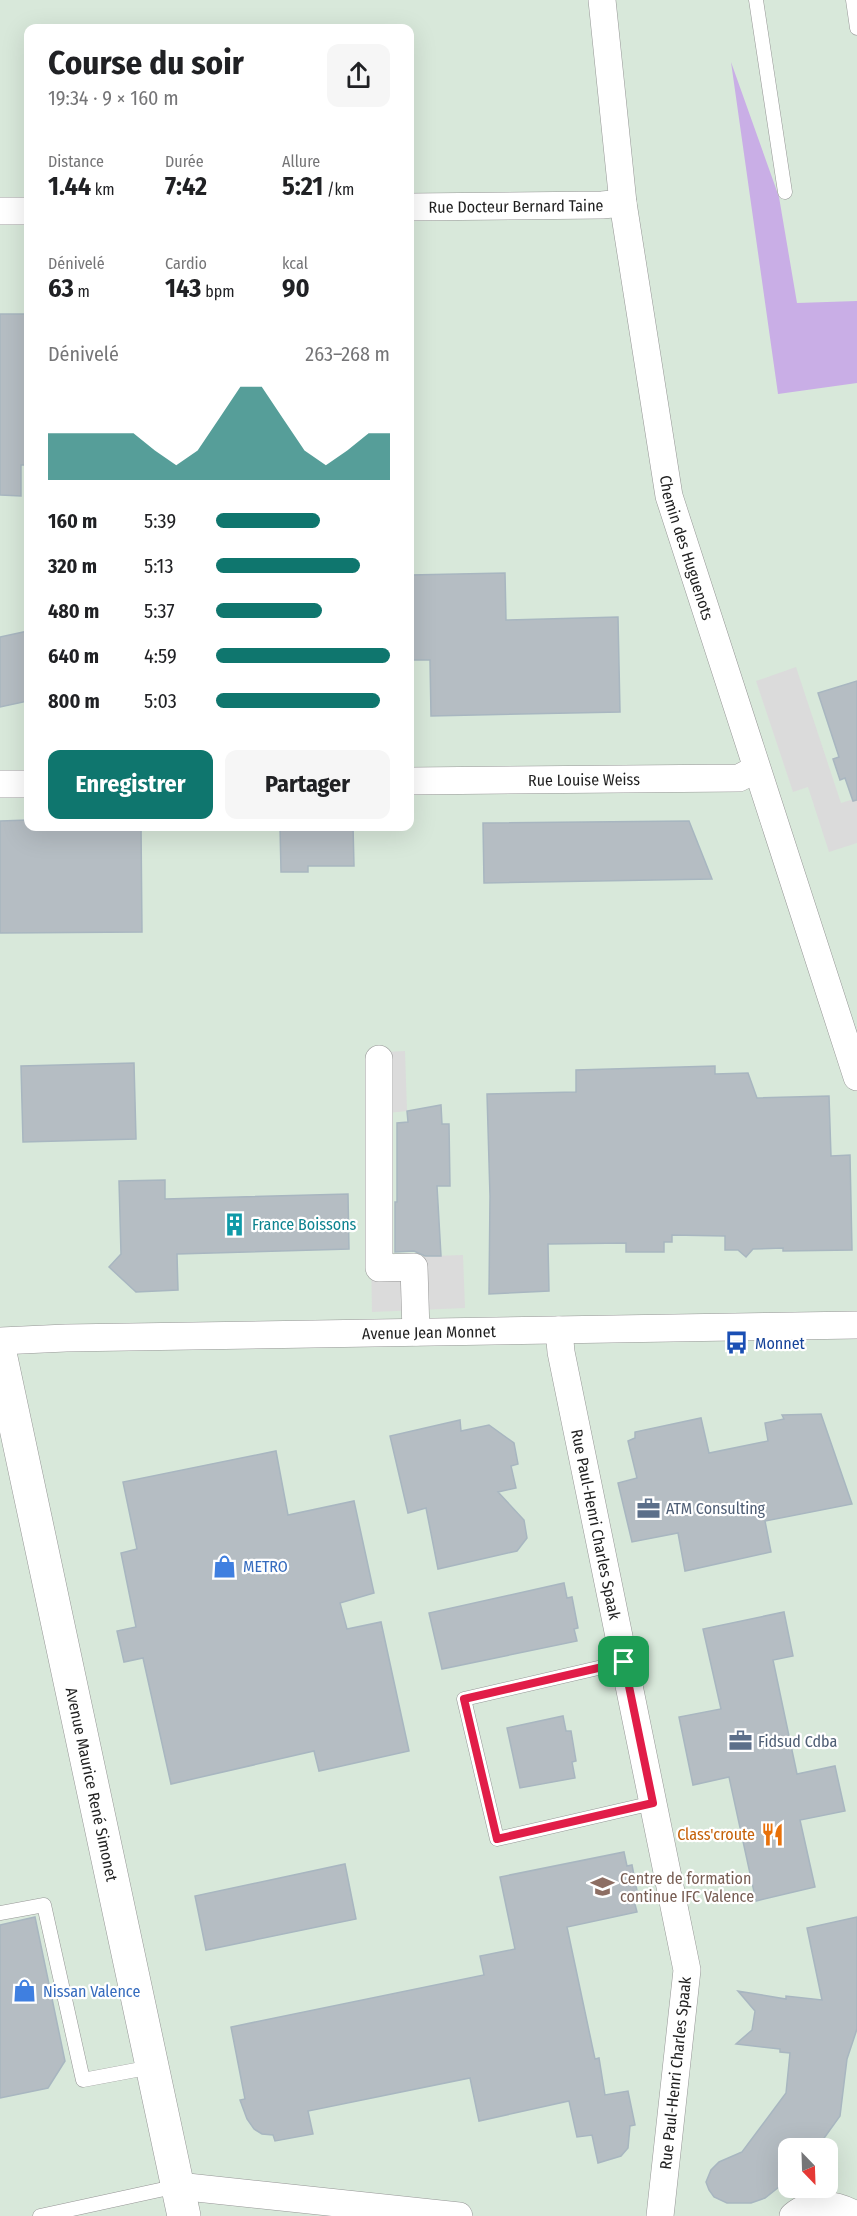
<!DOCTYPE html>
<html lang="fr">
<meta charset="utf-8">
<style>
body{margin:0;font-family:"Fira Sans Condensed",sans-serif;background:#f6f6f6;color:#202124;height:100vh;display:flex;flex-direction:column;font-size:22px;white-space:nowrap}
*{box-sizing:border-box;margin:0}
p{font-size:20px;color:#757577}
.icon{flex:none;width:33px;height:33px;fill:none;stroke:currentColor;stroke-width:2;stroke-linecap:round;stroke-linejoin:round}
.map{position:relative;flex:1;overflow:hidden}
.drawer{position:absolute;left:24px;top:24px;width:390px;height:807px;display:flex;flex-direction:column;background:#fff;border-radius:12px;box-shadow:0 6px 24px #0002}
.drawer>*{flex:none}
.needle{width:39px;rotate:157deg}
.buttons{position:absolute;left:778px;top:2138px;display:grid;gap:12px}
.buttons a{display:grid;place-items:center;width:60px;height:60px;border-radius:12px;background:#fff;box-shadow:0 6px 24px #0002;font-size:30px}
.pin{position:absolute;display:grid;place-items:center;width:51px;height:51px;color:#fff;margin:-26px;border-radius:12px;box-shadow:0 3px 9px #0006}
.round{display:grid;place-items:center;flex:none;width:63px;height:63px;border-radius:12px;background:#f6f6f6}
.overview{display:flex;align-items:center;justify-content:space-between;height:102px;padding:0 24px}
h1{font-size:33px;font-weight:700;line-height:45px}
.stats{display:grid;grid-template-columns:repeat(3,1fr);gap:9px;height:102px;padding:6px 24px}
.stats div{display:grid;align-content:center}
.stats b{font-size:26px;font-weight:700}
.stats small{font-size:16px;font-weight:400}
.stats p{font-size:16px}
.chart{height:168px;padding:12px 24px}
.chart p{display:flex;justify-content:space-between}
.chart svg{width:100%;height:108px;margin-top:6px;fill:#0f766e;opacity:.7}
.primary-button{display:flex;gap:12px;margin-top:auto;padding:12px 24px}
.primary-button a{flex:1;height:69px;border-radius:12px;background:#0f766e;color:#fff;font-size:24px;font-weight:700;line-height:69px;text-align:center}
.primary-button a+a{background:#f6f6f6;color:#202124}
ul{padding:0 24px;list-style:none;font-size:20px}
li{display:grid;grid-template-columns:96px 72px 1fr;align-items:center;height:45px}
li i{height:15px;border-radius:8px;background:#0f766e}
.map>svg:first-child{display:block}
.industrial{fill:#d8e8da;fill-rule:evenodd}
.grass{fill:#c9aee6}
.parking{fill:#dbdbdb}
.building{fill:#b5bdc3;stroke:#a8b6c0;stroke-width:1.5}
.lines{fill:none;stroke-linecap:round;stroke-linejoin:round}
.service-casing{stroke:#969696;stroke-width:15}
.minor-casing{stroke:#969696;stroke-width:28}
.tertiary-casing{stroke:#969696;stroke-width:34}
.service{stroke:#fff;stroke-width:14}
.minor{stroke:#fff;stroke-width:27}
.tertiary{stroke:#fff;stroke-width:33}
.route-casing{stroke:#fff;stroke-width:12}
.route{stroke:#e11d48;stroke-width:8}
.labels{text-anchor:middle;stroke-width:4.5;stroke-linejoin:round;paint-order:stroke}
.street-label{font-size:16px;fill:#1f1f1f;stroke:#fff}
.culture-label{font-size:16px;fill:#0d838f;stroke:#fff;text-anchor:start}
.transit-label{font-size:16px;fill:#164399;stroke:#fff;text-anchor:start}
.service-label{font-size:16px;fill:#4e5e75;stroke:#fff;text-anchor:start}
.shop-label{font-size:16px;fill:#366cbe;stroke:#fff;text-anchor:start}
.food-label{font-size:16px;fill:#c56008;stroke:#fff;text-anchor:end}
.education-label{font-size:16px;fill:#785e54;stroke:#fff;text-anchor:start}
</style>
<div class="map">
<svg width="857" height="2216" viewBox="0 0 857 2216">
<rect width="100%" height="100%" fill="#e5e9ef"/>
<path class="industrial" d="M0 0H857V2216H0ZM28 28H410V826H28ZM789 2148H828V2187H789Z"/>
<path class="grass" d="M731 62 779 197 797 303 857 301V383L778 394Z"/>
<path class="parking" d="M796 667 841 803 857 798V843L829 852 808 787 793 792 756 681Z
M405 1051 407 1111 388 1113 385 1052Z
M463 1255 465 1308 372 1312 371 1258Z"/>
<path class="building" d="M0 314H28V465H21V496L0 495Z
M505 573 506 620 618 617 620 712 431 716 430 660H410V575Z
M28 631V701L0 707V637Z
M857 681V800L853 801 845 778 840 780 833 759 839 757 818 693Z
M28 820V826H141L142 932 0 933V821Z
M689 821 712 879 484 883 483 823Z
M280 826H353L354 866H308V872H281Z
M134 1063 136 1139 23 1142 21 1066Z
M715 1066V1074L748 1073 757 1098 829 1096 831 1156 850 1155 852 1250 783 1251V1248L753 1249 746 1257 738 1250H725V1236L672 1235V1242H664V1252H626V1243L548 1244 549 1291 489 1294 490 1196 487 1094 576 1092V1070Z
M441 1105 442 1124H449L450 1186H437L441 1256H425L414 1251 395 1252V1202H397V1123L408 1122 407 1111Z
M165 1180V1199L348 1194 349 1249 177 1254 178 1290 136 1292 109 1267 121 1254 119 1181Z
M821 1414 852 1504 765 1521 771 1552 685 1571 678 1533 632 1542 618 1483 637 1478 628 1441 635 1438V1432L701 1418 709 1453 768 1441 765 1423 784 1419 782 1415Z
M460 1420 461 1431 489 1425 514 1443 518 1464 511 1466 516 1488 498 1492 524 1520 527 1538 517 1551 438 1569 426 1508 408 1513 390 1436Z
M276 1451 288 1515 354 1501 374 1593 340 1603 347 1629 381 1622 409 1751 319 1771 314 1751 171 1784 143 1658 124 1662 117 1631 136 1627 121 1553 137 1549 123 1482Z
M564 1583 567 1598 572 1597 578 1628 574 1629 577 1641 442 1669 429 1613Z
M784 1612 793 1656 773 1660 797 1774 835 1766 845 1811 800 1820 815 1887 756 1901 729 1777 693 1785 679 1717 721 1709 703 1629Z
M563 1716 566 1731H571L576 1761 572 1762 575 1778 520 1788 507 1728Z
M624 1852 627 1866 632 1865 638 1896 633 1897 637 1912 567 1927 595 2059 599 2058 605 2095 628 2091 635 2125 630 2126 628 2148 621 2156 598 2163 592 2135 577 2137 569 2101 479 2121 470 2078 308 2111 313 2134 275 2141 273 2135 262 2134 254 2129 247 2119 240 2100 245 2099 231 2027 484 1975 480 1956 515 1949 500 1877Z
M345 1864 356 1919 206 1950 195 1896Z
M35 1917 65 2061 48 2088 0 2098V1925Z
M857 1917V2029L847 2059 840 2116 817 2148H789V2179L765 2198 751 2203H727L714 2197 709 2190 706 2182 711 2170 719 2162 742 2152 786 2093 790 2053 780 2052V2049L736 2044 752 2030 755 2011 738 1991 786 1999V1996L822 2000 807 1928Z"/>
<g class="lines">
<defs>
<path id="service" d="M756 0 785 192
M853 0 857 28
M624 1662 464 1699 497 1839 653 1803
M0 1913 44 1905 83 2080 152 2067
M40 2216 178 2186"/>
<g id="minor">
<path id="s1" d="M602 0 623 203 669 496 857 1077"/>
<path id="s2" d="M410 207 602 205 623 203"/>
<path d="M0 211H28"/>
<path id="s3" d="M410 781 739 778 756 769"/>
<path d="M0 784H28"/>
<path d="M379 1059V1268L414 1267 416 1332"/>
<path id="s4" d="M559 1330 561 1352 687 1970 660 2216"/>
<path id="s5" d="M0 1341 66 1338 857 1325"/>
<path d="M178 2186 459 2216"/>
<path d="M793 2216C812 2200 837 2203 857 2216"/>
</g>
<g id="tertiary">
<path id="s6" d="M0 1353 184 2216"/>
</g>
</defs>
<use href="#service" class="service-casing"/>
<use href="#minor" class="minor-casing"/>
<use href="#tertiary" class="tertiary-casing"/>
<use href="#service" class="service"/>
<use href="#minor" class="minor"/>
<use href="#tertiary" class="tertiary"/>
</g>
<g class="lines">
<defs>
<path id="route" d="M624 1662 653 1803 497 1839 464 1699Z"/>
</defs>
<use href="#route" class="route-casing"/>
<use href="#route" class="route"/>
</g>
<defs>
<symbol id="building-bare" viewBox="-9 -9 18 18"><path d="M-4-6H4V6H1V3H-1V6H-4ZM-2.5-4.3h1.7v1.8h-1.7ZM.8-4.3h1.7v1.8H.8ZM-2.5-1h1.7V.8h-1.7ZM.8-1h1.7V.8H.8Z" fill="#0f9aa8" stroke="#fff" stroke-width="2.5" paint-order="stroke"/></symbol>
<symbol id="bus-bare" viewBox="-9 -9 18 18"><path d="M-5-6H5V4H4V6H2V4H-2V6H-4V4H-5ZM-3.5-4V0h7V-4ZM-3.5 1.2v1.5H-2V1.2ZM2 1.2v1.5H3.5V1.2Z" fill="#1a4fb4" stroke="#fff" stroke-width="2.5" paint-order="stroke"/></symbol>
<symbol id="office-bare" viewBox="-9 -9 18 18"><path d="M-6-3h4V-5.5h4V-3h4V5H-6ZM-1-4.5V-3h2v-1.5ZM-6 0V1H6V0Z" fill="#5c6f8a" stroke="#fff" stroke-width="2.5" paint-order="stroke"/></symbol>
<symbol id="shop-bare" viewBox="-9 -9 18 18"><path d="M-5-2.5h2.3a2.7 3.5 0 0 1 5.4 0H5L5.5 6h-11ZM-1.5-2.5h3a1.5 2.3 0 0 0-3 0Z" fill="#3f7fe0" stroke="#fff" stroke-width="2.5" paint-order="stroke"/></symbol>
<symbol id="restaurant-bare" viewBox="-9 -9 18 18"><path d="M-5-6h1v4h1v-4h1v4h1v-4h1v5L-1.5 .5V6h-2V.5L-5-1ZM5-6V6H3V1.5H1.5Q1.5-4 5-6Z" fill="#e8710a" stroke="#fff" stroke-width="2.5" paint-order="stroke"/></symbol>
<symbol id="university-bare" viewBox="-9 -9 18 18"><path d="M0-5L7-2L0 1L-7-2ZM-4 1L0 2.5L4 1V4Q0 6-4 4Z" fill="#8d6e63" stroke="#fff" stroke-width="2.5" paint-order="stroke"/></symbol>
</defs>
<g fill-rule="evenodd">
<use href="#building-bare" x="218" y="1208" width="33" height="33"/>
<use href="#bus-bare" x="720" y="1326" width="33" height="33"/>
<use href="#office-bare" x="632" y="1492" width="33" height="33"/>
<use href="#shop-bare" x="208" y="1550" width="33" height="33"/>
<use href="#office-bare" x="724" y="1724" width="33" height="33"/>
<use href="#restaurant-bare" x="756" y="1818" width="33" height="33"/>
<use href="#university-bare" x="586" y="1870" width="33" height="33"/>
<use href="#shop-bare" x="8" y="1974" width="33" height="33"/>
</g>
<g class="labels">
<g class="street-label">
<text dy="6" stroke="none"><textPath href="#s2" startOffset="106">Rue Docteur Bernard Taine</textPath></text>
<text dy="6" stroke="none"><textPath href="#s1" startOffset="555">Chemin des Huguenots</textPath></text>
<text dy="6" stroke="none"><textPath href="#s3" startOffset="174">Rue Louise Weiss</textPath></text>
<text dy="6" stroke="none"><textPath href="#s5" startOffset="429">Avenue Jean Monnet</textPath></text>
<text dy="6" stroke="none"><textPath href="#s4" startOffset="198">Rue Paul-Henri Charles Spaak</textPath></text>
<text dy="6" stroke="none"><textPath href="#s6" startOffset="441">Avenue Maurice René Simonet</textPath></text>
<text transform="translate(675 2073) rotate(-84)" y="6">Rue Paul-Henri Charles Spaak</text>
</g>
<g class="culture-label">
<text x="252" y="1230">France Boissons</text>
</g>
<g class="transit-label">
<text x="755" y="1349">Monnet</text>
</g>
<g class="service-label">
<text x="666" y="1514">ATM Consulting</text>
<text x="758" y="1747">Fidsud Cdba</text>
</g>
<g class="shop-label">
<text x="243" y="1572">METRO</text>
<text x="43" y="1997">Nissan Valence</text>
</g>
<g class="food-label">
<text x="755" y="1840">Class'croute</text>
</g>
<g class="education-label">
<text x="620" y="1884">Centre de formation<tspan x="620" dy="18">continue IFC Valence</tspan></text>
</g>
</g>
</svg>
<div class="buttons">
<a><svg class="needle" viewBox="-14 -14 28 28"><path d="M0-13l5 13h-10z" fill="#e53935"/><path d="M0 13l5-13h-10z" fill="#757577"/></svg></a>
</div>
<div class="pin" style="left:624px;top:1662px;background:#1e9e55"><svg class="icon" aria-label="arrive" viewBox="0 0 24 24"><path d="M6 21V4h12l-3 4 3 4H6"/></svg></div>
<section class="drawer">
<div class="overview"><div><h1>Course du soir</h1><p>19:34 · 9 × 160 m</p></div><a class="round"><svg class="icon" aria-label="share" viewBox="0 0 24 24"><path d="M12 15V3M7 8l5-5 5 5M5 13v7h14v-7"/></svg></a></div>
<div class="stats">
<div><p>Distance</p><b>1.44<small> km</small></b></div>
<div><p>Durée</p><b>7:42</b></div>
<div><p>Allure</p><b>5:21<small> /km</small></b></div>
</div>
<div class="stats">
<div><p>Dénivelé</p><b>63<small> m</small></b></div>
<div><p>Cardio</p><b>143<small> bpm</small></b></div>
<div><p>kcal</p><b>90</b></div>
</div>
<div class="chart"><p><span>Dénivelé</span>263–268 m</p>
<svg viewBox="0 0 160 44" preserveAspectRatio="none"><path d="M0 44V25L10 25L20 25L30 25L40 25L50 32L60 38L70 32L80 19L90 6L100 6L110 19L120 32L130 38L140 32L150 25L160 25V44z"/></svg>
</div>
<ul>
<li><b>160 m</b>5:39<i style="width:60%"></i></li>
<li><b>320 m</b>5:13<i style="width:83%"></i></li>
<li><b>480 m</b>5:37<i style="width:61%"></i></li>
<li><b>640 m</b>4:59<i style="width:100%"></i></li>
<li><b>800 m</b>5:03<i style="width:94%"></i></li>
</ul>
<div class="primary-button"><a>Enregistrer</a><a>Partager</a></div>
</section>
</div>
